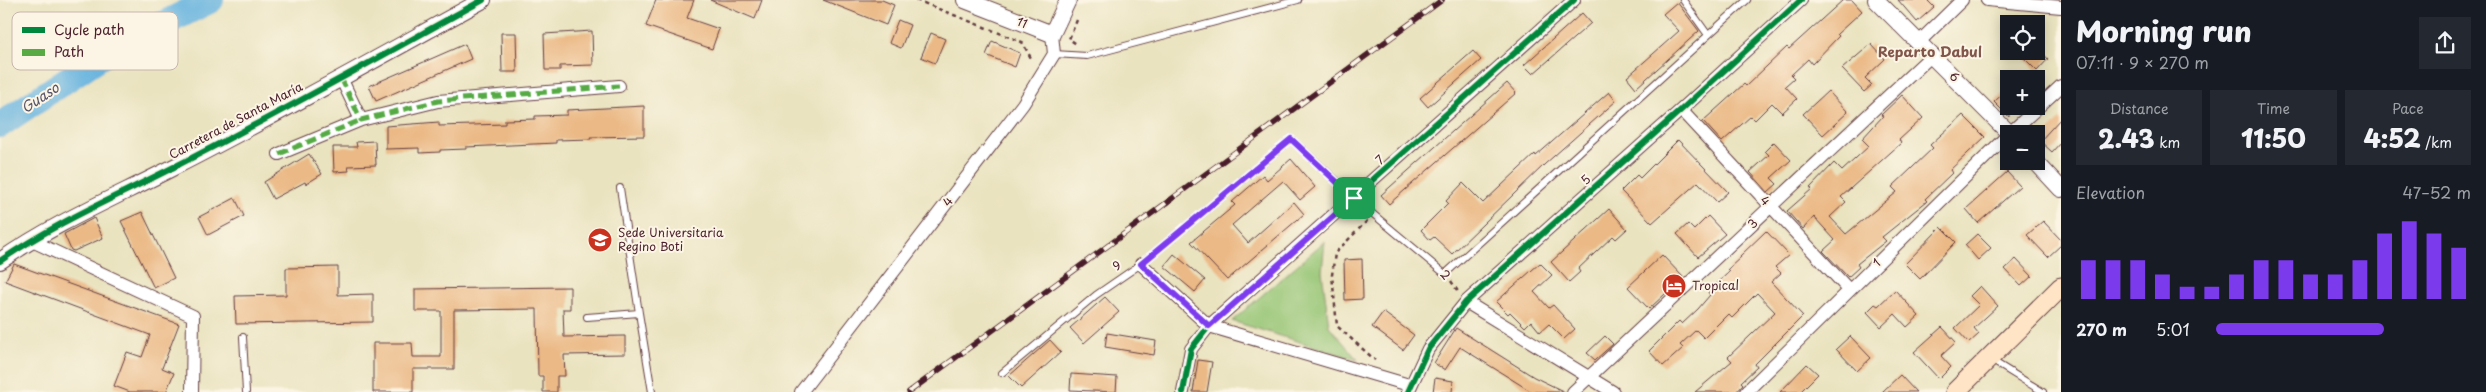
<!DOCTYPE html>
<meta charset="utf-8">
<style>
body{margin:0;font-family:"Playpen Sans",sans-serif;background:#242831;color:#f1f3f6;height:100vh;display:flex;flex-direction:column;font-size:19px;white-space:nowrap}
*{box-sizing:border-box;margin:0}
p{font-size:16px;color:#9ea1a6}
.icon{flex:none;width:28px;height:28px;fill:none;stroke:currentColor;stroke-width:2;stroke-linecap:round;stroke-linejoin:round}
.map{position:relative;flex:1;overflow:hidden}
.side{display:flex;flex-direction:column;background:#171b24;width:425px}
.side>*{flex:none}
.controls{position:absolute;left:2000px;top:15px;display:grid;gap:10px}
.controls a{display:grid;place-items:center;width:45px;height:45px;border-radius:0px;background:#171b24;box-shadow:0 2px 12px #0003;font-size:25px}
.pin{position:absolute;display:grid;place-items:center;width:42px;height:42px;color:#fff;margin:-21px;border-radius:10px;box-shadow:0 2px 8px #0006}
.round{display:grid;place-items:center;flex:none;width:52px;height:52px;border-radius:0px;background:#242831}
.head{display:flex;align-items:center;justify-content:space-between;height:85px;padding:0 15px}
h1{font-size:28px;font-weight:800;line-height:38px}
.metrics{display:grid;grid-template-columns:repeat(3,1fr);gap:8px;height:85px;padding:5px 15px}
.metrics div{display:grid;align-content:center;border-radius:0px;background:#242831;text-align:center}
.metrics b{font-size:25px;font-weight:800}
.metrics small{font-size:14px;font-weight:400}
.metrics p{font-size:14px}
.chart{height:140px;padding:10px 15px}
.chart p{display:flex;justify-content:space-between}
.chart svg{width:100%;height:90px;margin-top:5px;stroke:#7c3aed;stroke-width:6}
ul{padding:0 15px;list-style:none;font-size:16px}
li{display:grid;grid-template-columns:80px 60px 1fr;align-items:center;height:38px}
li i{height:12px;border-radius:6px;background:#7c3aed}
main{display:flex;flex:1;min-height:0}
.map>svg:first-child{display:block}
.green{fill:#96c574;stroke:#707250}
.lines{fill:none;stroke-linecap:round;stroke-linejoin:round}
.river{stroke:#66b3df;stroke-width:26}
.building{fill:#ebb986}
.service-casing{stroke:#623c41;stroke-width:8}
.minor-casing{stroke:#623c41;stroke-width:14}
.tertiary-casing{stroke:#623c41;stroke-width:18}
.secondary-casing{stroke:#623c41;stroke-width:21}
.path{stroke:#623c41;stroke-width:2.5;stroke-dasharray:4 4;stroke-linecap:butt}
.service{stroke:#fff;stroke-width:6}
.minor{stroke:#fff;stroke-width:12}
.tertiary{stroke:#fff;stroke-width:16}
.secondary{stroke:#ffe4c6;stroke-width:19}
.rail-casing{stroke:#4a1f2b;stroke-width:5.5}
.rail{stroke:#fcf5e5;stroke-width:4;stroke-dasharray:11;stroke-linecap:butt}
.quiet{stroke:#57aa44;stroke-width:5;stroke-dasharray:10 5;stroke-linecap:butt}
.cycleway-casing{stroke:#fcf5e5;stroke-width:9}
.cycleway{stroke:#00873e;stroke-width:6}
.route-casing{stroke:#fff;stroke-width:10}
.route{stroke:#7c3aed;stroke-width:6}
.labels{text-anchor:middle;stroke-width:4;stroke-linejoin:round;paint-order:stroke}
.street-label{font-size:12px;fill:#4a1f2b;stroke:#fcf5e5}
.poi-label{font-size:12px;fill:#4a1f2b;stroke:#fcf5e5;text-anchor:start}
.neighbourhood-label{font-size:14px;font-weight:bold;fill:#82554b;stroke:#fcf5e5}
.water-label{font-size:14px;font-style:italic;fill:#54536a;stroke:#fcf5e5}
.key{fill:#fcf5e5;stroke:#c7b5ad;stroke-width:1}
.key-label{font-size:14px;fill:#4a1f2b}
</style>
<main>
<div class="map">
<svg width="2061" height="392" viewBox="0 0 2061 392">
<rect width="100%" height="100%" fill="#fcf5e5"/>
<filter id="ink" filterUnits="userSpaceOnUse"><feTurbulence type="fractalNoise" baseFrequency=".02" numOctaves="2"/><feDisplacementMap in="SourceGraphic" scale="10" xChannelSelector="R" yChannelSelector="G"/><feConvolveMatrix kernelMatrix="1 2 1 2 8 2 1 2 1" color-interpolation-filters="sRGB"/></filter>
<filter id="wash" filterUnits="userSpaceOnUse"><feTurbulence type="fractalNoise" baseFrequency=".0096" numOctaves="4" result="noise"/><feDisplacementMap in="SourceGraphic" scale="20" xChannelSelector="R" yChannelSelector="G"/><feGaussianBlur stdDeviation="1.12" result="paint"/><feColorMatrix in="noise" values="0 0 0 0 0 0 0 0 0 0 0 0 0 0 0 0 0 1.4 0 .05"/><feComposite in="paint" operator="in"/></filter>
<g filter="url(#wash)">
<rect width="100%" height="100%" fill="#eae3c0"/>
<path class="green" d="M1325 241 1322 271 1329 326 1358 360 1232 321Z"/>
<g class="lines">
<path class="river" d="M0 125 109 51 211 0"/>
</g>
<g id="blocks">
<path class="building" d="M656 0H694L687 18 719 29 712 49 646 26Z
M710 0H762L755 19Z
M823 0H882L894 5 886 25Z
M1843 0H1852L1862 11 1837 34 1839 36 1812 64 1808 59 1791 75 1794 78 1785 86 1797 99 1782 113 1772 103 1755 120 1751 116 1722 142 1703 121 1744 84 1746 86 1787 47 1789 49Z
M1898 0H1927L1934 7 1917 22Z
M1677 2 1699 31 1636 88 1627 77 1679 31 1663 14Z
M1582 13 1591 23 1533 74 1524 65Z
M898 20 910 25 901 48 889 43Z
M592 31 593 65 560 66V70H545L544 34Z
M501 33H516L517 72H502Z
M931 33 945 39 935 63 921 57Z
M992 41 1020 53 1015 67 986 55Z
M465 44 471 59 376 101 369 86Z
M1871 44 1885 59 1865 78 1872 85 1864 92 1842 69Z
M1473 51 1481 60 1428 107 1420 98Z
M2017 51H2041L2048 59 2037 71Z
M1507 83 1516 93 1389 204 1381 195Z
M2009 88V117L1994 102Z
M1828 91 1848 112 1823 135 1803 114Z
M1609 92 1616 101 1545 164 1452 254 1434 237 1430 240 1421 230 1448 203 1446 201 1463 183 1483 203 1535 154 1536 156Z
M1902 95 1923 118 1899 140 1901 143 1841 197 1846 202 1830 217 1846 234 1897 192 1892 187 1933 148 1930 145 1963 115 1985 137 1950 170 1952 173 1925 199 1927 201 1882 237 1886 241 1857 264 1859 267 1848 277 1823 251 1835 240 1814 217 1803 229 1787 211 1812 189 1810 188 1834 163 1842 171 1869 146 1862 139 1883 116 1881 115Z
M644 106V136L590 137 591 139 556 140V143L466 147V149L440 150V152L419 153V148L386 149V126L439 122V126L505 124V120L535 119V116L567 115V110Z
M2061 118V142L2052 152 2040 141Z
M1678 140 1728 192 1717 202 1698 182 1652 223 1621 191 1637 175 1640 178Z
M375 141 376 165 348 166 349 171 334 172 333 147H357L356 142Z
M1774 142 1791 160 1771 178 1777 184 1768 192 1750 172 1769 155 1765 151Z
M309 154 322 174 306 184 305 182 273 199 264 182Z
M1291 159 1315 187 1300 200 1283 181 1232 225 1248 243 1294 202 1304 214 1227 280 1191 242 1235 205 1232 202 1263 175 1267 180Z
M2007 172 2020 186 1978 223 1966 209Z
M235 198 244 216 208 235 199 217Z
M1609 209 1627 229 1616 239 1613 236 1578 269 1580 272 1569 282 1551 262Z
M142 212 174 278 154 288 121 221Z
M1708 216 1725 234 1698 257 1677 234 1688 224 1694 230Z
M94 218 103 238 74 251 71 250 64 234Z
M2043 221 2061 240V245L2048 257 2027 235Z
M1941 227 1956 242 1920 279 1905 264Z
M1766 231 1789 255 1775 267 1781 273 1771 282 1803 316 1755 364 1757 367 1741 382 1743 384 1736 392H1695L1732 361 1728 357 1775 312 1757 293 1732 318 1728 314 1704 338 1696 330 1680 345 1683 348 1663 366 1649 351 1679 321 1682 324 1698 309 1710 295 1708 292 1730 271 1728 269 1741 257 1740 256Z
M1977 234 1991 248 1978 260 1965 245Z
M1174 254 1205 280 1195 292 1164 266Z
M1662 255 1683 277 1649 309 1628 287Z
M1362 259 1363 299 1345 300 1344 260Z
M2016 259 2032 276 2021 286 2005 269Z
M1540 263 1552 275 1534 292 1549 308 1553 305 1575 329 1564 339 1549 324 1540 332 1531 321 1525 327 1510 312 1508 314 1496 302Z
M14 264 179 324 162 368 174 373 166 392H130L114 386 127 352 142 357 150 335 5 281Z
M338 267V295L373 294V322L236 324 235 296 286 295V268Z
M1980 286 1998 306 1974 328 1979 334 1969 343 1955 328 1979 305 1970 296Z
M570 287V309H563L564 337 625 336V354L564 355 565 376H557V392H543V376H538L537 309 454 310V369H413V392H373V343H412L413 357H441V311H415V289Z
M1895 290 1919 316 1907 327 1895 314 1881 327 1867 312 1875 304 1878 306Z
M1105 297 1119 312 1084 343 1070 328Z
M1383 312 1414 335 1403 350 1372 327Z
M1942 327 1956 342 1941 356 1951 367 1939 379 1914 352Z
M1456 328 1534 377 1565 392H1532L1460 347 1445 370 1434 363Z
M1107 333 1156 341 1154 355 1105 347Z
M1605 336 1613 344 1595 360 1587 353Z
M1850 336 1871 358 1857 371 1836 349Z
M1050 340 1061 352 1021 388 1009 376Z
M1198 360 1212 362 1207 392H1193Z
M1807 364 1818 374 1800 392H1780Z
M1071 374 1117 377 1116 392 1070 390Z
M1900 375 1916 392H1882Z
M1435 378 1453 381 1452 392H1433Z"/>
</g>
</g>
<g filter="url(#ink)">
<use href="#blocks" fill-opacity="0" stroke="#623c41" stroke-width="1"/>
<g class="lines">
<defs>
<path id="service" d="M1683 0 1708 35
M1054 54 1087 56 1298 0
M620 188 639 313
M587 317 639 313 652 392
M243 337 246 392
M1991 360 2043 392
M1002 373 1096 295 1141 264 1291 139 1373 214 1445 274 1747 0"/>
<path id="minor" d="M1987 0 2061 7
M1919 42 1962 0
M341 78 361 120 438 101 619 86
M1681 110 1849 290
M2009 134 2061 86
M279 154 361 120
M30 240 193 316 192 392
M1141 264 1209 326 1409 385
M1466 302 1613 392
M801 392 1023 104 1054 54 1052 34
M1183 392 1191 349 1209 326 1574 0
M1408 392 1428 349 1466 302 1681 110 1801 0
M1573 392 1932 55
M1746 392 2009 134"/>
<path id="tertiary" d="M965 0 1052 34 1068 0
M1876 0 2010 134
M2035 161 2061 189
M0 261C56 222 116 197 176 166 280 113 381 56 483 0"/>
<path id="secondary" d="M1955 392 2061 287"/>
</defs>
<use href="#service" class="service-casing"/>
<use href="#minor" class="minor-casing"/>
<use href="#tertiary" class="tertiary-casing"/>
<use href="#secondary" class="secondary-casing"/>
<path class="path" d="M916 0 1022 42 1032 60
M1077 20 1069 39 1078 45
M1367 221 1335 253 1332 275 1337 326 1375 360
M1451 281 1459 293"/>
<use href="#service" class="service"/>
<use href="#minor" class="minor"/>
<use href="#tertiary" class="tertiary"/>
<use href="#secondary" class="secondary"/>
<defs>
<path id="rail" d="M909 392 1442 0"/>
</defs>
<use href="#rail" class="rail-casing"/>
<use href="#rail" class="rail"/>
<path class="quiet" d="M341 78 361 120 438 101 619 86
M279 154 361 120"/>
<defs>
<path id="cycleway" d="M0 261C56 222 116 197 176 166 280 113 381 56 483 0
M1183 392 1191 349 1209 326 1574 0
M1408 392 1428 349 1466 302 1681 110 1801 0"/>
</defs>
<use href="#cycleway" class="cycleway-casing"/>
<use href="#cycleway" class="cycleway"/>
</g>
</g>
<g class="lines" filter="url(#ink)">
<defs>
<path id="route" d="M1291 139 1354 198 1209 326 1141 264Z"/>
</defs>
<use href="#route" class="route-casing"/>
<use href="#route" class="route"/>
</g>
<defs>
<symbol id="university-disc" viewBox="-11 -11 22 22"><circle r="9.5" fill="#c8321e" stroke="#fcf5e5"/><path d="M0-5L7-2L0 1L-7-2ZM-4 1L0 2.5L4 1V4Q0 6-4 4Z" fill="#fff"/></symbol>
<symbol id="hotel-disc" viewBox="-11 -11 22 22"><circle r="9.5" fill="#c8321e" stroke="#fcf5e5"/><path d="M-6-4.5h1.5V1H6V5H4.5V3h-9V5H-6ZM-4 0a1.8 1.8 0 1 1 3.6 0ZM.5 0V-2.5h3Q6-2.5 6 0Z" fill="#fff"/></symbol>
</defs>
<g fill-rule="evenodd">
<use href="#university-disc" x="586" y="226" width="28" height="28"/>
<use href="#hotel-disc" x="1660" y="272" width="28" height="28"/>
</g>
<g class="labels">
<g class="street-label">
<text transform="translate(1022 23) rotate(22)" y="4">11</text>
<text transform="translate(1954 77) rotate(45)" y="4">6</text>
<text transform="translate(236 121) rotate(-28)" y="4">Carretera de Santa María</text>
<text transform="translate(1380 160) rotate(-42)" y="4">7</text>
<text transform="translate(1586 180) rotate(-42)" y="4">5</text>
<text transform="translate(1765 201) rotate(47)" y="4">4</text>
<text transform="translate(948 202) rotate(-52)" y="4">4</text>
<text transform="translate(1753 224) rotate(-43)" y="4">3</text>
<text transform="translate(1877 263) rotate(-44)" y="4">1</text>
<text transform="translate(1117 266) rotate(-35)" y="4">9</text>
<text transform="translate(1445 275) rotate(48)" y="4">2</text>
</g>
<g class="poi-label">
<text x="618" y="237">Sede Universitaria<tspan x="618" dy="14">Regino Boti</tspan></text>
<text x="1692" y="290">Tropical</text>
</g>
<g class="neighbourhood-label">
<text x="1930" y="57">Reparto Dabul</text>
</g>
<g class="water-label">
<text transform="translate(40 98) rotate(-34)" y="5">Guaso</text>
</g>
</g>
<rect x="12" y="12" width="166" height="58" rx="8" class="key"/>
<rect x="22" y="27" width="23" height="6" fill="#00873e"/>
<rect x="22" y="49" width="23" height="7" fill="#57aa44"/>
<g class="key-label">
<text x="54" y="35">Cycle path</text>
<text x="54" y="57">Path</text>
</g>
</svg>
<div class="controls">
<a><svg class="icon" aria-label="locate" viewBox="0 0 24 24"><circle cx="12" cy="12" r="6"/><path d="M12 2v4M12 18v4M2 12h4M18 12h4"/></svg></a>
<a>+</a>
<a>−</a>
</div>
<div class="pin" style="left:1354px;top:198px;background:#1e9e55"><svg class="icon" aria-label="arrive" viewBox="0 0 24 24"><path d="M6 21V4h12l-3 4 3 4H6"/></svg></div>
</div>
<section class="side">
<div class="head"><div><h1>Morning run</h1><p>07:11 · 9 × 270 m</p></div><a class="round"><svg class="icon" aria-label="share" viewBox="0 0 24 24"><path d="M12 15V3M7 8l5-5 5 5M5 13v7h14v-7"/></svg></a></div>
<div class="metrics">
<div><p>Distance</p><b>2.43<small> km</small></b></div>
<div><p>Time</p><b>11:50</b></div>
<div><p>Pace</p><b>4:52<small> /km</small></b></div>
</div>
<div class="chart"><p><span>Elevation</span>47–52 m</p>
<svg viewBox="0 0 160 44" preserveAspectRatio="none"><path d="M5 44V25M15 44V25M25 44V25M35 44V32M45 44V38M55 44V38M65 44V32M75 44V25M85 44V25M95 44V32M105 44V32M115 44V25M125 44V12M135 44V6M145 44V12M155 44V19"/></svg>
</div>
<ul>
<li><b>270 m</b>5:01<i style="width:66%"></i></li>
</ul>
</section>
</main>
